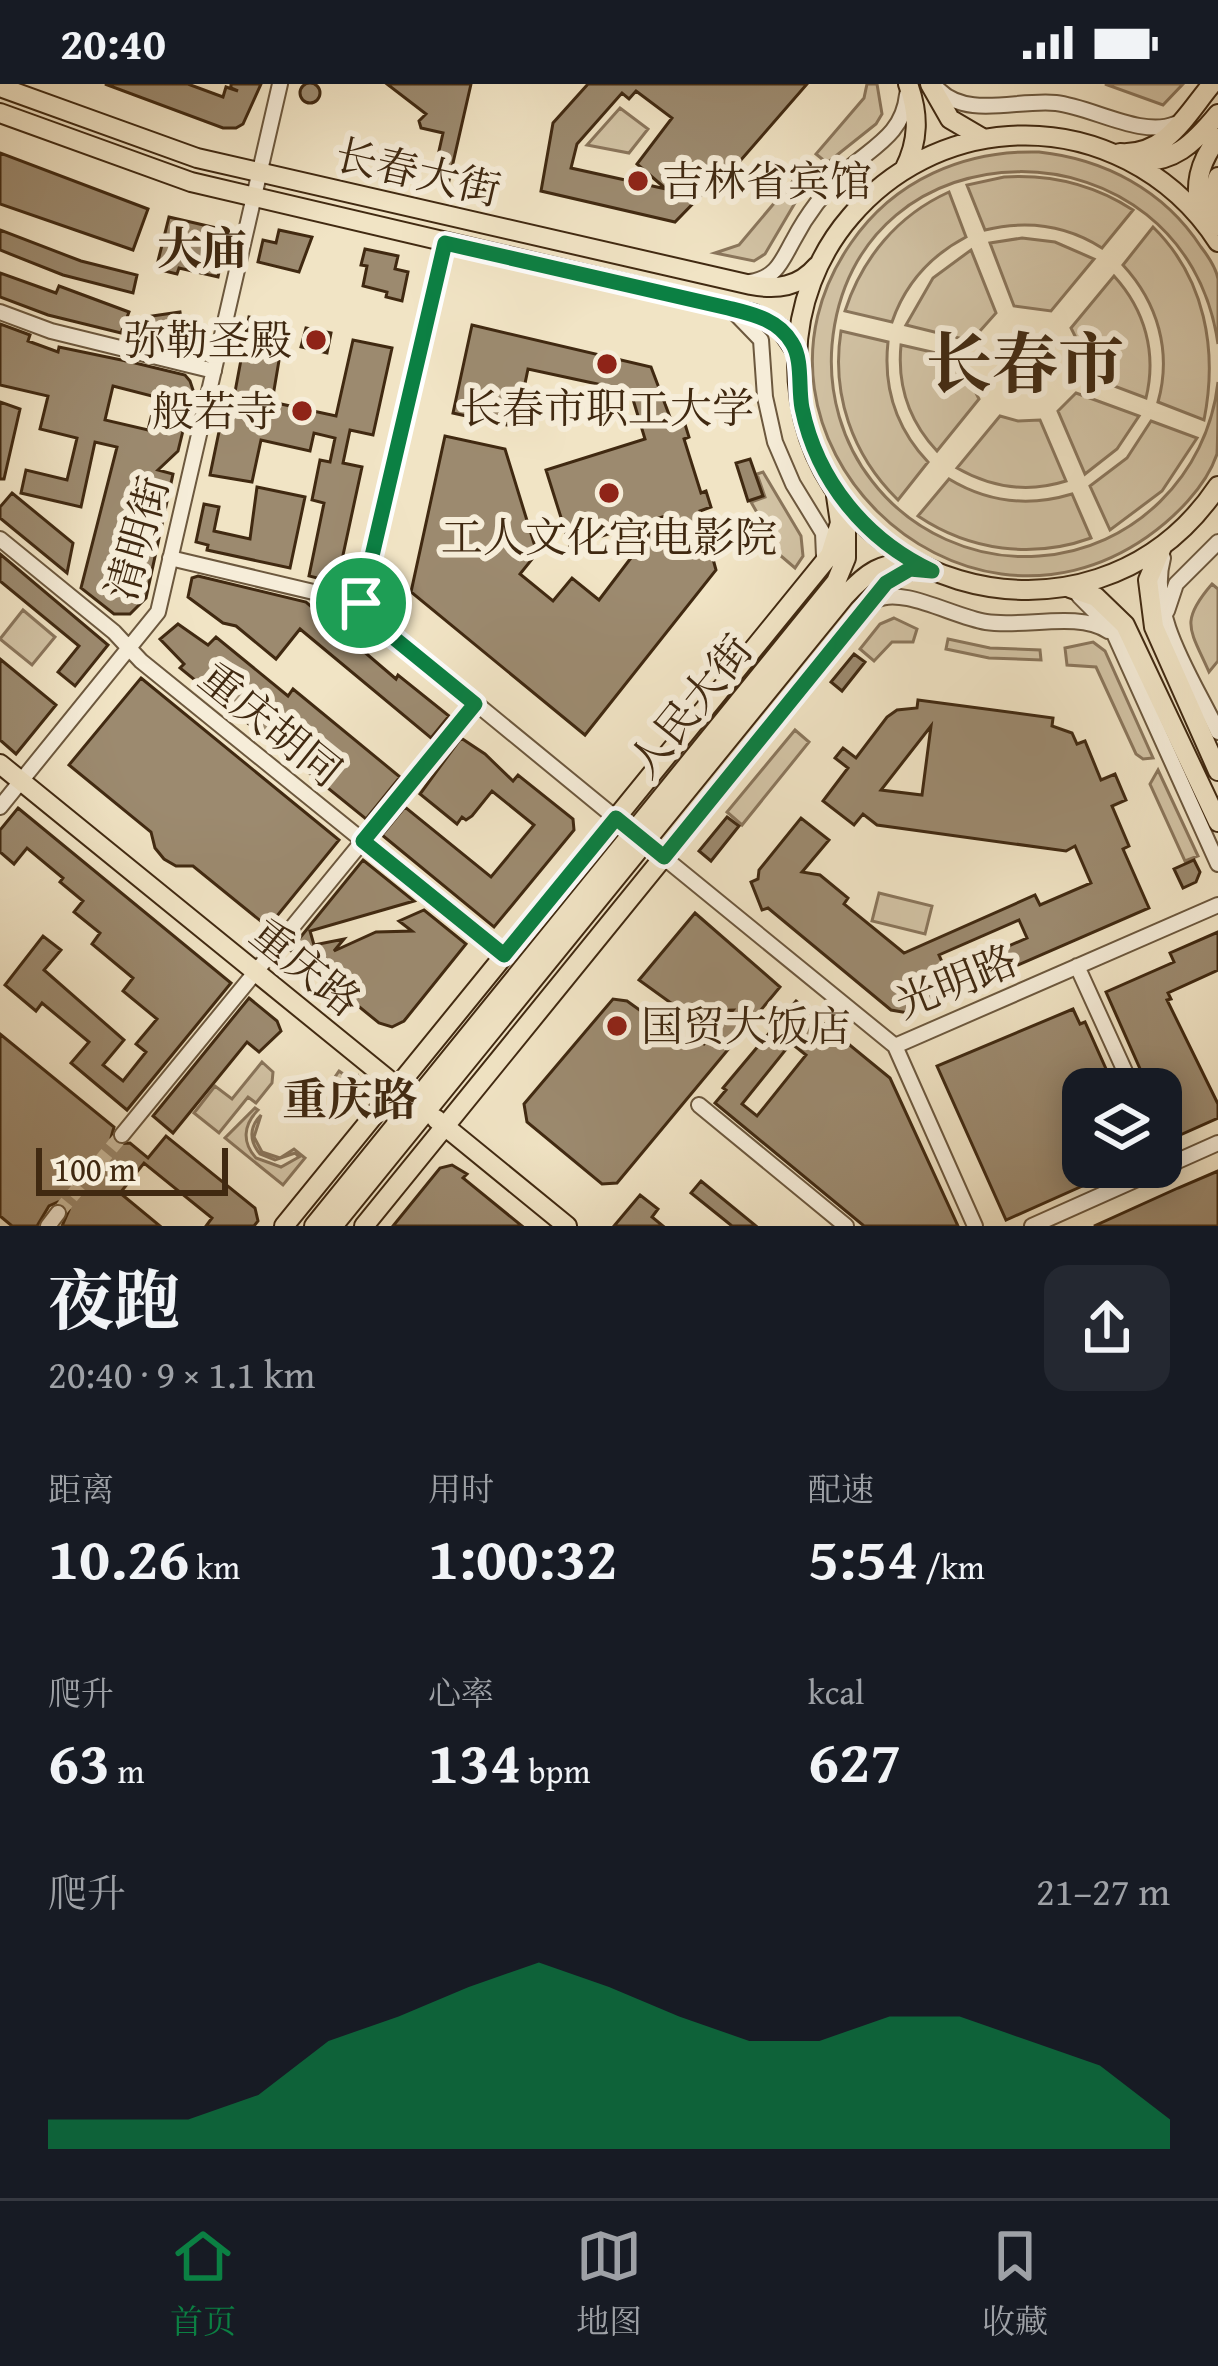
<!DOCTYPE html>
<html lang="zh">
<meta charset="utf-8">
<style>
body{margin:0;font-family:"Gentium Book Plus","Noto Serif SC",serif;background:#242831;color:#f1f3f6;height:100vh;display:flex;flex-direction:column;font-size:45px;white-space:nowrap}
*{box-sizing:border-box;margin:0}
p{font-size:39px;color:#9ea1a6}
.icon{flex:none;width:66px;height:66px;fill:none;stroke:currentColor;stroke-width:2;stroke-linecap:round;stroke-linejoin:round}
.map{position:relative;height:1142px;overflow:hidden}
.details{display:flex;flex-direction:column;background:#171b24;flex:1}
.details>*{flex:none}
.fabs{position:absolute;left:1062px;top:984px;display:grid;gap:24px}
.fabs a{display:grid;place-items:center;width:120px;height:120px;border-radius:24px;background:#171b24;box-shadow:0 6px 30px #0003;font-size:60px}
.scale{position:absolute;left:36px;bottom:30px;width:192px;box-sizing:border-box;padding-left:12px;border:6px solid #402911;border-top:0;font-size:33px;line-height:42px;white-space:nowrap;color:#402911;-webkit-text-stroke:9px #f6edd9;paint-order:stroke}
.pin{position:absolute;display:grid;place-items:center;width:102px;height:102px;color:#fff;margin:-51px;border:6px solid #fff;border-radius:50%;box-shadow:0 3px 12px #0007}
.round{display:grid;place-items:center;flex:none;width:126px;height:126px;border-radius:24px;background:#242831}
.headline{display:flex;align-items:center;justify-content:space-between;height:204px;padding:0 48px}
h1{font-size:66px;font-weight:700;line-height:90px}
.metrics{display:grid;grid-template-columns:repeat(3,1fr);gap:18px;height:204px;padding:12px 48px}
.metrics div{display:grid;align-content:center}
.metrics b{font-size:60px;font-weight:700}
.metrics small{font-size:33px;font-weight:400}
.metrics p{font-size:33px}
.chart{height:336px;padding:24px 48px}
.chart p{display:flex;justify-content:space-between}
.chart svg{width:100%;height:216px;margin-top:12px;fill:#0b8043;opacity:.7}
.status{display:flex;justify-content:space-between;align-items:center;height:84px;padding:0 60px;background:#171b24;direction:ltr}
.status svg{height:33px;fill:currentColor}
.dock{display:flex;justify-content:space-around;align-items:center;height:168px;border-top:3px solid #363941;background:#171b24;font-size:33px;color:#9ea1a6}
.dock a{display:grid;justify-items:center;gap:6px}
.dock .on{color:#0b8043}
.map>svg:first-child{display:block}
.green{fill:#d3c4a6;stroke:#8a765c;stroke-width:3}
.building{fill:#9c8a6f;stroke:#402911;stroke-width:3;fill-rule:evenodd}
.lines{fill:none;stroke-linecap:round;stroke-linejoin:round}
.minor-tunnel{stroke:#cebfa1;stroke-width:14;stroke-dasharray:14 7;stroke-linecap:butt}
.minor-casing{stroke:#6c583e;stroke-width:18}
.major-casing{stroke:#402911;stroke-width:22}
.minor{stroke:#f6edd9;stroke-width:14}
.major{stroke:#f1e4c5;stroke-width:18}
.route-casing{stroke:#fff;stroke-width:24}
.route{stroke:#0b8043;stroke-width:15}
.poi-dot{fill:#8f2418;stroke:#f6edd9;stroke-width:4.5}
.labels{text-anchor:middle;stroke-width:12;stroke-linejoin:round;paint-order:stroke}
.street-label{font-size:42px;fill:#402911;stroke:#f6edd9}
.poi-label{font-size:42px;fill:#402911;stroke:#f6edd9;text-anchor:start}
.neighbourhood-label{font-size:45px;font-weight:bold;fill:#402911;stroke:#f6edd9}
.town-label{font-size:66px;font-weight:bold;fill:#402911;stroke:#f6edd9}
</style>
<div class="status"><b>20:40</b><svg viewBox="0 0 49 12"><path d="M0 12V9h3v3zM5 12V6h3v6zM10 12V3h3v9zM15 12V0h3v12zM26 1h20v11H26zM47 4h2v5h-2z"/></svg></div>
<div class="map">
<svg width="1218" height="1142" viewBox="0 0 1218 1142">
<rect width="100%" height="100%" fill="#f1e4c5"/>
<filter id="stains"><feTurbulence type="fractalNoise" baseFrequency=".00167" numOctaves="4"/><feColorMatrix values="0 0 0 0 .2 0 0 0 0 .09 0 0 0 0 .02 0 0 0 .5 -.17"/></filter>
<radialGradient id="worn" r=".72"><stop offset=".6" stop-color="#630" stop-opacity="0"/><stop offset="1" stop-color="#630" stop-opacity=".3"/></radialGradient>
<path class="green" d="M867 0H877L882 30 876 40 827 79 816 70 864 14Z
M1105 0H1183L1163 21Z
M620 24 648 45 629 69 587 61Z
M1039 68C1104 75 1164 106 1201 163 1208 172 1216 184 1218 195 1218 216 1218 240 1218 260 1185 30 852 30 832 261 828 309 842 359 872 397 911 448 975 477 1039 472 1133 466 1208 391 1218 298 1218 320 1218 350 1217 370 1206 403 1174 434 1147 453 956 586 718 350 851 159 894 96 964 66 1039 68Z
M1004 93C1051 90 1093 100 1133 126L1102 164C1066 141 1026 136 985 146L967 101Z
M792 98 802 107 765 170 754 177 715 169 739 161Z
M949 108 966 153C930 172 905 200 892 238L845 227C862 174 898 131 949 108Z
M1153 143C1205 194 1218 266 1204 336L1158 318C1172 268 1158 219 1123 181Z
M1022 154 1055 158 1094 175 1051 227 1014 222 990 159Z
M971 166 996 229 971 257 906 241 933 194Z
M1114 192C1145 226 1157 269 1146 314L1082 290 1081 264 1071 244Z
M841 247 888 258C883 304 896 344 928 378L898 416C852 371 831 310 841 247Z
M901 261 967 276 970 297 979 315 937 367C909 337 897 302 901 261Z
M1076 309 1139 332 1117 365 1085 390 1058 327Z
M1000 332 1018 337 1040 336 1066 397C1028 409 992 404 957 384Z
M1151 337 1197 354 1162 407 1110 446 1090 402 1127 374Z
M763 388 801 452 803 472 795 484 767 460 768 448 751 418 765 413 757 390Z
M949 395C987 418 1029 423 1072 410L1091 454C1033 475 970 467 918 432Z
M1212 500 1218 505V577L1209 588C1190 545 1179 538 1212 500Z
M23 526 55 553 32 581 0 555Z
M894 534 917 545 913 558H892L874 577 860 565 880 540Z
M948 555 990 564 1040 566 1041 576 989 574 946 565Z
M1093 558 1105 567 1153 674 1143 675 1136 670 1096 583 1067 581 1065 564Z
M795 646 809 658 742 741 727 728Z
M1158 686 1198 772 1185 777 1150 700Z
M879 809 932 822 925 850 872 837Z
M262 978 273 988 272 999 256 1019 248 1013 219 1049 194 1029 215 1002 232 1015Z
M339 987 353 997 358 992 367 1006 362 1022 355 1018 345 1030 337 1024 341 1007 335 993Z
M255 1024 258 1026C243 1041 242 1059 256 1074L281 1083 299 1073 295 1069 275 1076 260 1070C249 1057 249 1043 261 1031L254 1053 262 1068 280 1074 294 1065 305 1074 283 1101 225 1054Z"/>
<path class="building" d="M300 9a10 10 0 1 1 20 0a10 10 0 1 1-20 0Z
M105 0H188L223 13 226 3 238 7 231 4V0H261L243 40 236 44H223Z
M387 0H471L448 101 432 98 443 49 421 44 419 37 426 30Z
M588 0H807L720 100 716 96 675 138 541 107 553 39ZM636 7 672 34 637 80 666 105 571 84 577 60 622 9 629 15Z
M0 69 148 125 133 166 0 120Z
M169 133 221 145 225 160 218 193 179 184 177 190 156 185Z
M0 146 81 177 137 191 133 209 63 191 0 166Z
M279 146 312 153 299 188 258 178 263 156 276 159Z
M365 165 398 172 395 185 408 188 402 217 386 213 387 208 363 202 367 182 361 181Z
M0 189 56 209 59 202 129 228 121 249 48 231 0 213Z
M180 228 182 240 192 238 194 250 174 252 175 262 155 261 152 232Z
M249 233 285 241 272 318 336 332 353 256 392 264 373 351 350 346 343 379 362 383 337 499 309 492 324 419 312 416 320 376 330 378 335 354 314 349 310 367 261 356 252 398 210 391 221 338 229 340Z
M0 240 30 251 28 257 58 268 59 263 131 278 185 291 190 297 193 306 178 367 158 386 173 390 146 514 130 530H114L81 504 117 363 95 358 81 423 21 409 26 386 67 396 77 354 40 345 48 312 0 301ZM113 302 156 313 148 346 105 336Z
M472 241 651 283 673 341 684 337 689 353 684 355 701 409 706 407 711 423 700 427 716 486 585 651 411 508 445 352 505 365 537 469 520 490 553 517 572 494 599 516 662 433 570 462 546 386 645 355 632 312 625 306 528 285 516 343 453 329Z
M306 244 331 249 327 269 301 263Z
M0 318 20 325 4 395H0Z
M750 375 763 412 748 417 736 379Z
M257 403 305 413 290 484 207 466 208 461 196 458 204 420 219 423 214 447 250 455Z
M12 409 73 459 67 489 0 434V423Z
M0 470 108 561 75 602 58 588 79 562 0 497Z
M198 492 306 518 396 595 398 591 449 632 431 654 300 545 276 575 236 542 223 539 188 513 192 494Z
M178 540 208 561 216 553 288 612 293 605 400 693 366 735 180 584 184 580 160 555Z
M854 570 865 578 842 607 831 598Z
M0 575 56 621 16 670 0 656Z
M141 594 339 756 268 843 193 782H176L164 775 155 764 151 748 69 681Z
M918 616 1053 634 1052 642 1072 649 1077 660 1085 657 1101 696 1115 690 1126 716 1112 722 1129 762 1123 765 1149 824 908 929 891 926 768 824 762 826 751 798 758 795 759 786 801 734 829 756 802 788 820 791 848 814 844 820 904 869 1035 811 1040 821 1091 799 1075 762 1066 767 877 741 863 730 854 741 823 717 848 684 835 674 843 664 856 674 887 633 897 626 917 624ZM931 642 922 711 881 706ZM1019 836 1027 854 947 889 939 871Z
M461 654 485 670 513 697 518 691 573 735 574 746 494 843 382 751 405 723 491 793 534 741 492 707 472 732 466 736 462 733 457 740 420 710Z
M18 724 231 899 127 1026 71 979 89 958 42 919 36 927 5 901 43 852 61 866 44 886 124 956 103 981 123 997 146 968 136 960 157 935 123 907 133 894 92 860 100 849 74 828 83 817 60 798 63 794 27 764 14 780 0 768V746Z
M727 733 739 742 711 777 699 767Z
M363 776 414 817 310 847 314 861 344 855 334 867 376 848 412 847 399 837 424 826 466 860 404 937 392 943 379 939 290 866Z
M1194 776 1200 788 1196 798 1183 804 1174 785Z
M695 829 780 903 617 1099 602 1100 527 1038 524 1020 613 915 627 917 687 960 694 952 704 960 733 926 682 927 639 896Z
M1218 848V886L1168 909 1171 915 1167 916 1218 1020V1034L1171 1055 1161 1032V1005H1149L1106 908 1174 878 1170 869Z
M249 914 277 937 281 947 259 968 247 958 173 1049 153 1032Z
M796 917 890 994 958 1142H864L715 1019 726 1006 723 1004ZM791 959 806 971 757 1032 742 1020Z
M1073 925 1080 940 1085 938 1115 1005H1083V1083H1125L1006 1136 937 982Z
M0 950 114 1043 111 1054 116 1060 130 1059 148 1074 166 1052 255 1124 258 1137 254 1142H206L212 1134 144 1079 120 1109 160 1142H62L69 1126 58 1118 49 1122 37 1142H12L0 1132Z
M452 1081 467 1090 463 1094 522 1142H393L440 1084Z
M1218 1087V1142H1094L1178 1104Z
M701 1097 756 1142H732L691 1109Z
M640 1111 658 1125 652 1133 663 1142H614Z"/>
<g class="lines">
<path class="minor-tunnel" d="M58 1129 122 1051"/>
<defs>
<path id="minor" d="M938 5C967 35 1017 15 1056 19 1092 23 1142 54 1175 40
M445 159 360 519 362 526 623 740
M750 198C777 194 782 176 794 155 807 130 825 107 845 88 872 63 903 51 907 11
M732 226 761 256 765 313 775 358 793 400 823 449 824 472
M0 228 51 247 214 287
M0 455 114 548 141 577 504 871
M170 474 360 519
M1163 474C1147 531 1195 598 1218 648
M1079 512 1112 545 1218 780
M876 516C902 502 954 533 986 538 1024 544 1078 527 1108 547
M1167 527 1176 500 1218 458
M0 723 158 528 280 0
M640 754 895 962 1218 821
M1077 882 1133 1005
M895 962 975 1142
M699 1021 846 1142
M122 1051 475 620
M48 1142 58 1129
M1032 1142 1218 1059"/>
<path id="major" d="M930 0 950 35 984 55
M0 3 197 74 751 201C777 206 799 203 817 182
M0 29 191 98 754 230 780 244 797 269
M1120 69C1166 72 1186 31 1212 0
M1133 77C1173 81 1194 59 1218 30
M904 86C919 57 919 30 908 0
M1202 132C1193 102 1199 78 1218 54
M1215 143 1212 112 1218 93
M1218 158C1173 88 1093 46 1009 52 948 56 891 85 851 132 817 171 798 222 797 274 794 505 1091 592 1218 402
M1162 463 1148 496 1154 543 1218 687
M1070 504 1096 513 1125 541 1218 738
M0 680 406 1010
M436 1035 567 1142
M284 1142 830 471 840 439 836 412
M314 1142 836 498 846 474V443
M333 1142 844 513C865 490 883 475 916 481
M364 1142 886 499 901 488 919 485"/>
</defs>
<use href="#minor" class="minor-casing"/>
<use href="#major" class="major-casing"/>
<use href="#minor" class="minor"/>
<use href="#major" class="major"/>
</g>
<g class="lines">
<defs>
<path id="route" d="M445 159 728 224C752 230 778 235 792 259 803 276 798 304 802 324 817 397 866 456 932 487L910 485 886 499 664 773 616 734 504 871 363 757 475 620 367 532 361 519Z"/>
</defs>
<use href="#route" class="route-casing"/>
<use href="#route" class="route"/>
</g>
<g class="poi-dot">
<circle cx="638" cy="97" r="12"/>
<circle cx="316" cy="256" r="12"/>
<circle cx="607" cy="280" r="12"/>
<circle cx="302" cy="327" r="12"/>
<circle cx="609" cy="409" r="12"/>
<circle cx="617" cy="942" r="12"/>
</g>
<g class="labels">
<g class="street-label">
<text transform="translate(418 88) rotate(13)" y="15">长春大街</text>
<text transform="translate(137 454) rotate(-74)" y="15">清明街</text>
<text transform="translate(690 622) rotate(-51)" y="15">人民大街</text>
<text transform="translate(271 640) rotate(39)" y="15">重庆胡同</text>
<text transform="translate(306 883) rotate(39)" y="15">重庆路</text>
<text transform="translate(956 897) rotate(-22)" y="15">光明路</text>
</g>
<g class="poi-label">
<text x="662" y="112">吉林省宾馆</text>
<text x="292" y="271" text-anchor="end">弥勒圣殿</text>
<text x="607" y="339" text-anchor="middle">长春市职工大学</text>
<text x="278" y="342" text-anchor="end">般若寺</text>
<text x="609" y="468" text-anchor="middle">工人文化宫电影院</text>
<text x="641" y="957">国贸大饭店</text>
</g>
<g class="neighbourhood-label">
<text x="202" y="180">大庙</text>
<text x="350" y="1031">重庆路</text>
</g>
<g class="town-label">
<text x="1025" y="303">长春市</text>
</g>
</g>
<rect width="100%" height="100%" filter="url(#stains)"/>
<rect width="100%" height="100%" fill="url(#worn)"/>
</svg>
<div class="fabs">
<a><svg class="icon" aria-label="layers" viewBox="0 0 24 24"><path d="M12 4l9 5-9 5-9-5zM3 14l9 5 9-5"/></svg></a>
</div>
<div class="scale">100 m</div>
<div class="pin" style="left:361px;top:519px;background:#1e9e55"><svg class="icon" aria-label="arrive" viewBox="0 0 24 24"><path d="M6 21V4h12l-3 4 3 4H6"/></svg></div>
</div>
<section class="details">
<div class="headline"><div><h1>夜跑</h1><p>20:40 · 9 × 1.1 km</p></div><a class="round"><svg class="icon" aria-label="share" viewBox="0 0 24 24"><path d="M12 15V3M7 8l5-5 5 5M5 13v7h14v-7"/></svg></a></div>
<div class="metrics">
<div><p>距离</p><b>10.26<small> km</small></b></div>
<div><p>用时</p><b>1:00:32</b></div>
<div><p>配速</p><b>5:54<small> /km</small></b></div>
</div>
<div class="metrics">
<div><p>爬升</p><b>63<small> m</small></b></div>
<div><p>心率</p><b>134<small> bpm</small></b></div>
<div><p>kcal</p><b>627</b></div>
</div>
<div class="chart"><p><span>爬升</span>21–27 m</p>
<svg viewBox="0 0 160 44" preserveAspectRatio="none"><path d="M0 44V38L10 38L20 38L30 33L40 22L50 17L60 11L70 6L80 11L90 17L100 22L110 22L120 17L130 17L140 22L150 27L160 38V44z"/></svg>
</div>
</section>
<nav class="dock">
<a class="on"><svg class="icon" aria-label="home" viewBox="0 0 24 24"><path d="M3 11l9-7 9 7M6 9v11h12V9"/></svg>首页</a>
<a><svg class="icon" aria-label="map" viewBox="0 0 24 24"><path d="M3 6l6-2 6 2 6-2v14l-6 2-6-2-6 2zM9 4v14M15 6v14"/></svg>地图</a>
<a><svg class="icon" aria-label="saved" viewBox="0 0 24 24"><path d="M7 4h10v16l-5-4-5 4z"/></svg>收藏</a>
</nav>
